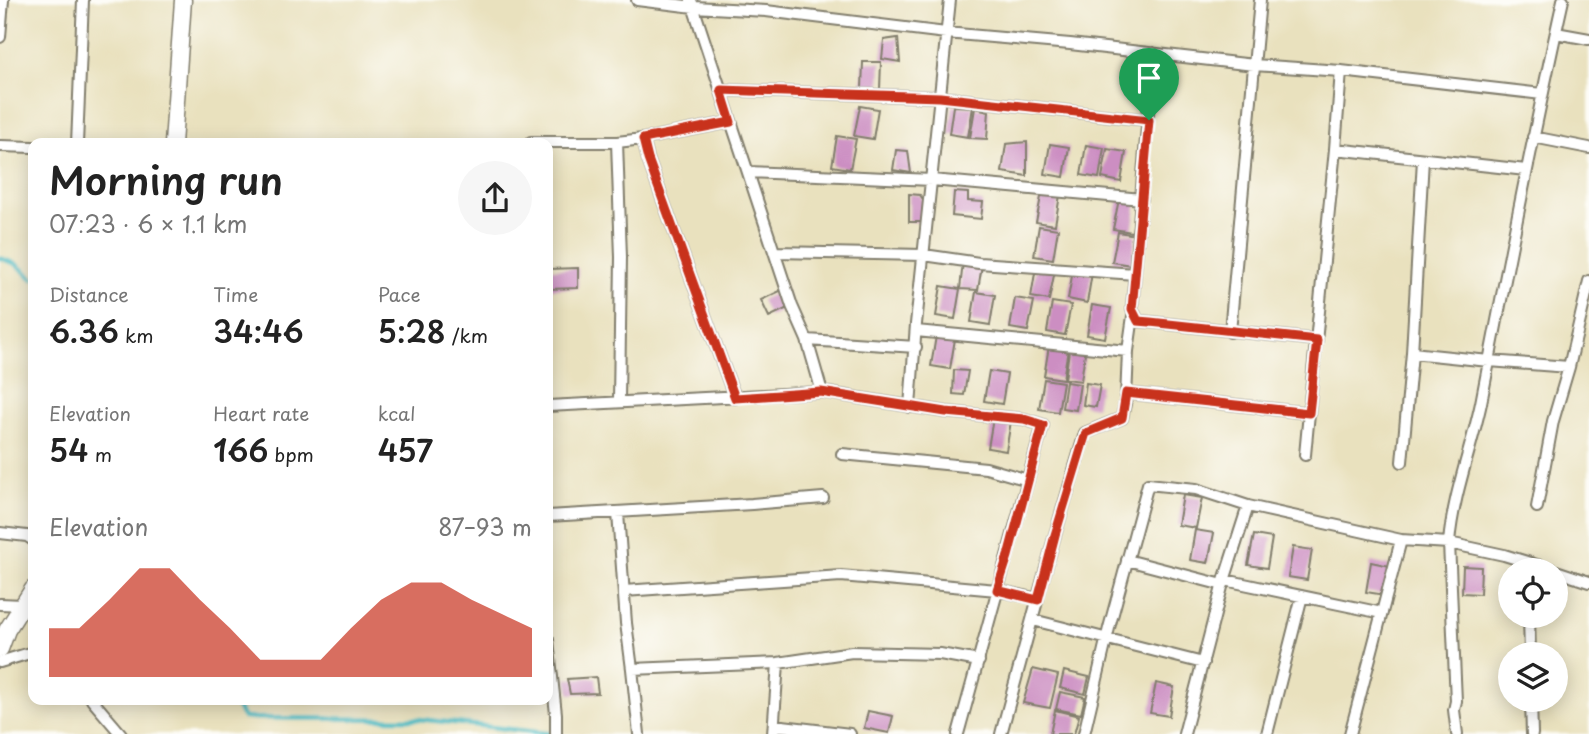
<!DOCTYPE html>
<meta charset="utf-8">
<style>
body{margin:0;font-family:"Playpen Sans",sans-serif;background:#f6f6f6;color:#222;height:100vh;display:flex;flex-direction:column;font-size:26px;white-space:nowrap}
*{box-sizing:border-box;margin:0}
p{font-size:23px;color:#767676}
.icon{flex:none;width:38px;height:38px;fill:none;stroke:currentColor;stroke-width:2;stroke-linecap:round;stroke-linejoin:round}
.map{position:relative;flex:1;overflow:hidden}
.details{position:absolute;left:28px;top:138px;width:525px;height:567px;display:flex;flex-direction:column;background:#fff;border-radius:14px;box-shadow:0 4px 18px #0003}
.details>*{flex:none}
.buttons{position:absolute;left:1498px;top:558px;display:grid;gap:14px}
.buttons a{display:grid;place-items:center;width:70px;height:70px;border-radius:50%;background:#fff;box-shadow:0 4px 18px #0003;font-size:35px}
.pin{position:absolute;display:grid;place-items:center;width:60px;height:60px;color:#fff;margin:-72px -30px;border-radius:50% 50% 50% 0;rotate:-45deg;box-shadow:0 0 7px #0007}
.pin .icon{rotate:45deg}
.round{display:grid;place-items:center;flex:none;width:74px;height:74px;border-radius:37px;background:#f6f6f6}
.overview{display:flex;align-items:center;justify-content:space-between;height:119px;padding:0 21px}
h1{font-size:38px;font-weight:600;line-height:52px}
.stats{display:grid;grid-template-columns:repeat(3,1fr);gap:10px;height:119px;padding:7px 21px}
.stats div{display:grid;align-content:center}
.stats b{font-size:30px;font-weight:600}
.stats small{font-size:19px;font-weight:400}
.stats p{font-size:19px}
.chart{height:196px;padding:14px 21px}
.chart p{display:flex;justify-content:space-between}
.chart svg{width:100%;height:126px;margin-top:7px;fill:#c8321e;opacity:.7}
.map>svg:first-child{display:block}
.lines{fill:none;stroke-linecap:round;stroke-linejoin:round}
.stream{stroke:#4ebcc4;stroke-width:4.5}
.building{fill:#cc8ec2}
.street-casing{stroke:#827e6d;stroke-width:14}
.secondary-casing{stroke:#827e6d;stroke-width:19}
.street{stroke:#fff;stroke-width:10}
.secondary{stroke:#fff;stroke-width:16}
.route-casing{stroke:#fff;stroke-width:14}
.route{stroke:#c8321e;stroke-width:9}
</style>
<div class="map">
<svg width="1589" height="734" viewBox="0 0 1589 734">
<rect width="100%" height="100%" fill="#fdfcf7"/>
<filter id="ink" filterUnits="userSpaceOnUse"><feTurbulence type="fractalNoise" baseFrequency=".0143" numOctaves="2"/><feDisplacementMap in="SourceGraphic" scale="14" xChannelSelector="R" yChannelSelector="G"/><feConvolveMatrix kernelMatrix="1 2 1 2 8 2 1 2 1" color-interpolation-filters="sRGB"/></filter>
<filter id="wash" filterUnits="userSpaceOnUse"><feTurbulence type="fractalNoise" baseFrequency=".00686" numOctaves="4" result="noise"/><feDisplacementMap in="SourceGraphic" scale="28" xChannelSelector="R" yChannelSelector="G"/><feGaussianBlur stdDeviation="1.57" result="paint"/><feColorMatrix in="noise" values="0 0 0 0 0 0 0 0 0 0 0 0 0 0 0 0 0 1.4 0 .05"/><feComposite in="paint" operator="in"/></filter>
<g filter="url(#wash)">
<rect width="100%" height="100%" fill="#e9e1be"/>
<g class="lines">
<path class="stream" d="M0 258 16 264 33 279
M232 700 244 718 419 719 554 734"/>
</g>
<g id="blocks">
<path class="building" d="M898 38 900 62 882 59 884 40Z
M863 62H881L880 89H862Z
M860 106 878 109 873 139 854 136Z
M953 106 973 107 968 137 949 134Z
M975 108 989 111 987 139 970 138Z
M837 136 856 139 850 169 832 166Z
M1027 142V176L1002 172 1006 144Z
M1050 144 1069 147 1064 177 1045 174Z
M1086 145 1104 148 1099 178 1081 175Z
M1107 149 1126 152 1121 182 1102 178Z
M896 150 908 151 911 173 893 170Z
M954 192 968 193V201L983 202 981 219 952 216Z
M1042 192 1060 195 1055 225 1036 222Z
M909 194 920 195 929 208 924 222H909Z
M1119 199 1137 202 1132 232 1113 229Z
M1039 226 1058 229 1053 259 1034 256Z
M1118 232 1136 235 1131 265 1112 262Z
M963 262 982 265 978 290 960 289Z
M1036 267 1055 270 1049 300 1031 297Z
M578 268V288L548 289V269Z
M1073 270 1092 273 1087 303 1068 299Z
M941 286 960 289 955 319 936 316Z
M784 289 792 306 769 317 761 300Z
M976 292 995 295 990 325 971 322Z
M1015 298 1034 301 1028 331 1010 328Z
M1052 302 1071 305 1065 335 1047 332Z
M1092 305 1111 308 1105 338 1087 335Z
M936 336 955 339 950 369 931 366Z
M1049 346 1068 349 1063 379 1044 376Z
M1069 351 1085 353 1081 381 1065 379Z
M954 370 968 371 964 395 953 394Z
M989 371 1007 374 1002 404 984 401Z
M1044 379 1063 382 1058 412 1039 409Z
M1066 382 1080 384 1076 410 1062 408Z
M1086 383 1100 385 1096 407 1083 405Z
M993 418 1011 421 1006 451 988 448Z
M1183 495 1202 498 1196 528 1178 525Z
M1195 530 1214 533 1208 563 1190 560Z
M1254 535 1272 538 1267 568 1248 565Z
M1293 547 1312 550 1307 580 1288 577Z
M1371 562 1390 566 1385 595 1366 592Z
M1463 566 1481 567 1480 594 1462 593Z
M1033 669 1058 675 1050 708 1023 703Z
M1064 671 1089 677 1085 694 1060 688Z
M596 677 598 693 570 694 567 679Z
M1156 683 1174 687 1169 716 1150 713Z
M1060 692 1085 697 1081 714 1056 709Z
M1055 710 1079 716 1074 734H1050Z
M868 711 893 716 889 733 864 728Z"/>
</g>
</g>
<g filter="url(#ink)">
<use href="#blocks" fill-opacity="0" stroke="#827e6d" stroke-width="2"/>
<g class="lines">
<defs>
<path id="street" d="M637 0 694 7 766 11 946 33 1070 44 1254 65 1341 71
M691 0 792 306 807 340 822 392 946 412 1024 419 1043 425 958 734
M1556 33 1589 39
M0 37 3 0
M1153 53 1132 309 1138 321 1150 322 1317 340
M721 90 940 97 1148 120
M731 122 643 139 648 159 735 398
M1533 137 1589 148
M77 144 83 0
M531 144V142H617
M0 146 33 147
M1526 170 1335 149 1341 71 1542 94
M749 172 932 180 1142 199
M775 252 924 255 979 263 1135 274
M916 331 1128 351
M1230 332 1260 0
M807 340 916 347
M1412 353 1489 361 1569 367
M1126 393 1309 413 1335 149
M619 401 621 257 617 142 643 139
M548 406 822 392
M910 407 916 324 950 0
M842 454 986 468 1028 480
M1305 455 1309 413
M1402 462 1412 353 1423 159
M1537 507 1553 421 1569 367 1589 281
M618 513 626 623 632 669 778 663 852 652 940 654 979 661
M548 516 752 504 823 498
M0 533 27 536 33 540
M1127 560 1223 585
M1553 570 1504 555 1449 543C1453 495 1471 450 1481 403 1507 268 1533 134 1563 0
M1556 571 1589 582
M1225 580 1382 613
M624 591 841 576 997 590 1038 599
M0 604 23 605
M1529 616 1530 654
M1033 620 1203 663
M548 640 556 714V734
M0 662 33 652
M632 669 639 734
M92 700 121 734
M1531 700 1532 734
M774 725 850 734
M773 734 778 663
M1001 734 1055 535 1085 433 1122 418 1126 399 1128 351 1133 316
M1084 734 1109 628 1148 484 1196 489 1248 506 1401 540
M1184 734 1222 587 1248 506
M1267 734 1302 596
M1350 734 1401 540 1449 543 1456 701 1454 710 1457 734"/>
<path id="secondary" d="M173 144 183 0
M0 649 7 630 33 589"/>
</defs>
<use href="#street" class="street-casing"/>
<use href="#secondary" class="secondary-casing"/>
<use href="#street" class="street"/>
<use href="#secondary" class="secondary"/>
</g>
</g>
<g class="lines" filter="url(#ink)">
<defs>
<path id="route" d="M721 90 940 97 1149 120 1132 309 1138 321 1150 322 1317 340 1309 413 1126 393 1122 418 1086 433 1055 535 1038 600 997 590 1008 556 1043 425 1024 419 946 412 821 392 735 398 648 159 643 139 731 122Z"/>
</defs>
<use href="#route" class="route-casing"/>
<use href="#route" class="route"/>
</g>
</svg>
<div class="buttons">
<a><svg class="icon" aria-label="locate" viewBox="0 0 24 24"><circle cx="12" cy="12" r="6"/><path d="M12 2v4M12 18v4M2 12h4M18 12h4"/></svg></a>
<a><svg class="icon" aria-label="layers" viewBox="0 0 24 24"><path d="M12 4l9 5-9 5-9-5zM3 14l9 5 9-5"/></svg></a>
</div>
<div class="pin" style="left:1149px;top:120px;background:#1e9e55"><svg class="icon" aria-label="arrive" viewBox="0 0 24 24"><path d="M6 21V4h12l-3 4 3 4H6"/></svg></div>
<section class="details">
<div class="overview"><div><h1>Morning run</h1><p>07:23 · 6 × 1.1 km</p></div><a class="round"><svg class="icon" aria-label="share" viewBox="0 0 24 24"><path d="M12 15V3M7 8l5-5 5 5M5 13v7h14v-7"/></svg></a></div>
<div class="stats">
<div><p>Distance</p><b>6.36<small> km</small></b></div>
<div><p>Time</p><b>34:46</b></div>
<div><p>Pace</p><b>5:28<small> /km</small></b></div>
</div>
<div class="stats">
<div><p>Elevation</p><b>54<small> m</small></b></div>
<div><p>Heart rate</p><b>166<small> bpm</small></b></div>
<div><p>kcal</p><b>457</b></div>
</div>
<div class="chart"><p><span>Elevation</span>87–93 m</p>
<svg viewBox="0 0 160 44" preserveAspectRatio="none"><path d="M0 44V27L10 27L20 17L30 6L40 6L50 17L60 27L70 38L80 38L90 38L100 27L110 17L120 11L130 11L140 17L150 22L160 27V44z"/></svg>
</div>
</section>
</div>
